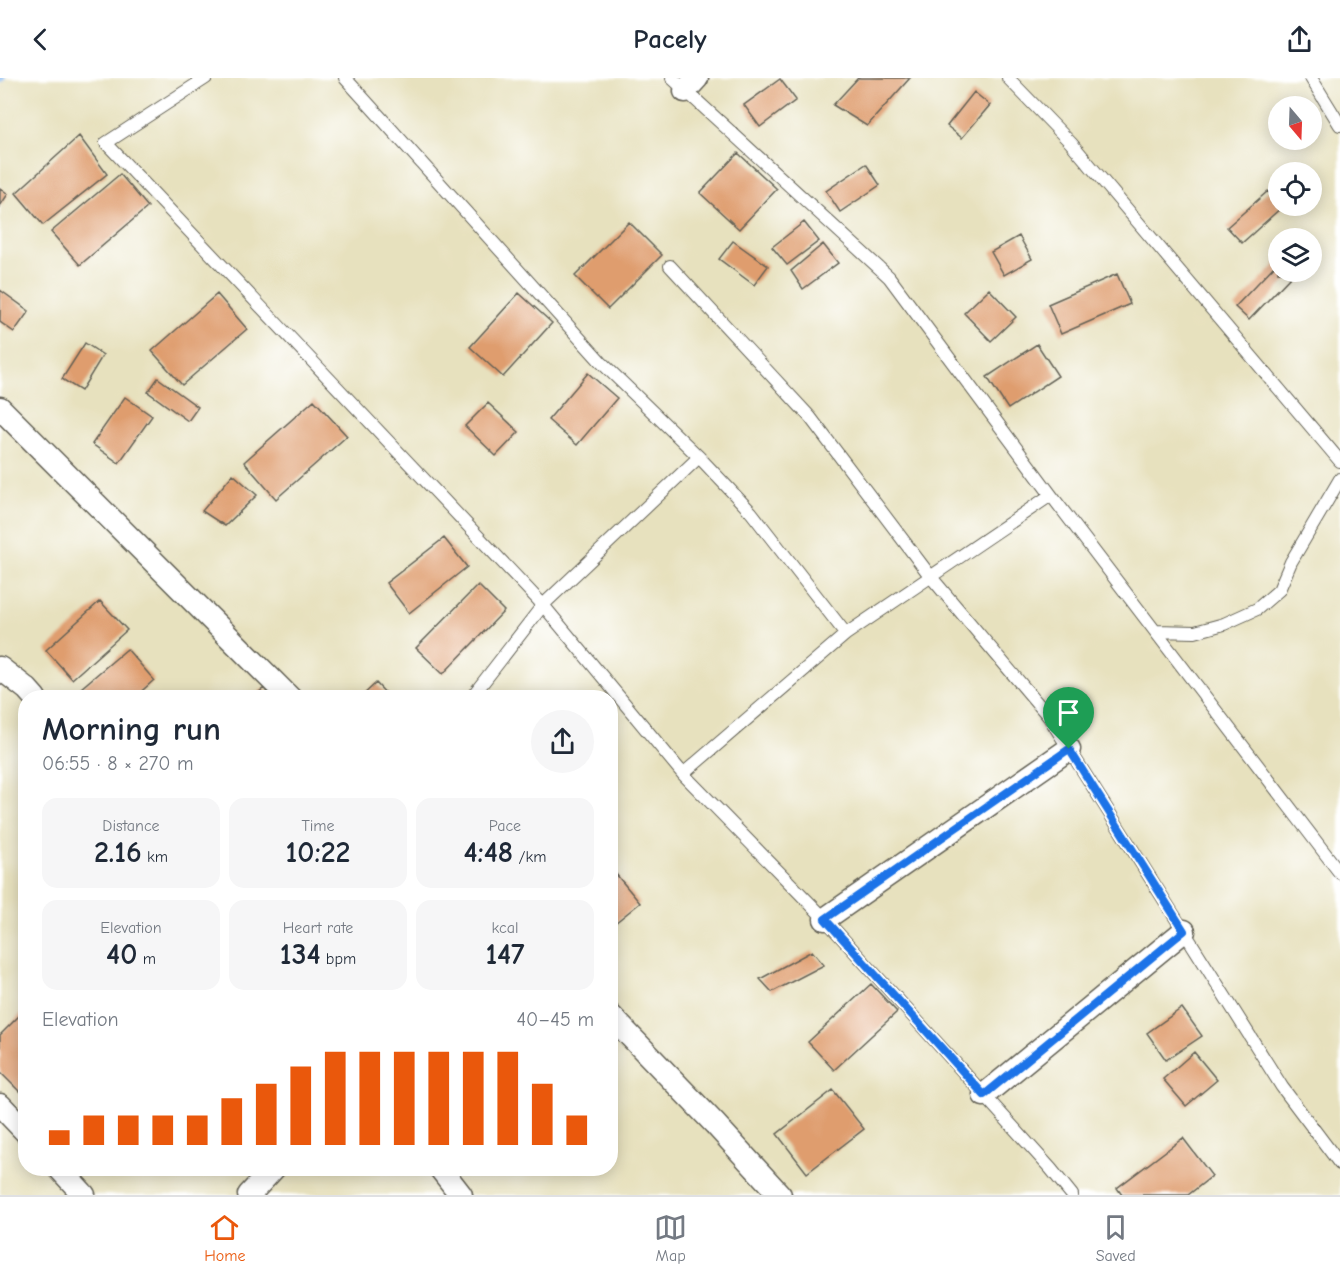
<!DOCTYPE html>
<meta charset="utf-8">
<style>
body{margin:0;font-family:"Comic Neue",sans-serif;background:#f6f6f7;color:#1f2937;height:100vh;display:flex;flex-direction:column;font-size:22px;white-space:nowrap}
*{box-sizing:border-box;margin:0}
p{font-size:20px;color:#747a83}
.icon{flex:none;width:33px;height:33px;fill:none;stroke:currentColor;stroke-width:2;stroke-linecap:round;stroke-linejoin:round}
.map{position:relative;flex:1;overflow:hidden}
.drawer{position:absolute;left:18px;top:612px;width:600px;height:486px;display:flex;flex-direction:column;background:#fff;border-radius:24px;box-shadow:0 3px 15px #0003}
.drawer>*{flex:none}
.needle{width:39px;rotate:161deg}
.tools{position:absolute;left:1268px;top:18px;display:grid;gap:12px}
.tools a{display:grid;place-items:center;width:54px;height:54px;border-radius:50%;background:#fff;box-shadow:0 3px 15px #0003;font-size:30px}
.pin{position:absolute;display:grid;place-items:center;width:51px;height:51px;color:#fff;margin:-62px -26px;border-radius:50% 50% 50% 0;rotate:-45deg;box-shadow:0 0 6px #0007}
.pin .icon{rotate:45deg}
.round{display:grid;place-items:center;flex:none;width:63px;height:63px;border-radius:32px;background:#f6f6f7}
.overview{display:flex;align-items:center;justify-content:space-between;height:102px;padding:0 24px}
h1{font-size:33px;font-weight:700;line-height:45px}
.figures{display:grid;grid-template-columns:repeat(3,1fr);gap:9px;height:102px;padding:6px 24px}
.figures div{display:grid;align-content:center;border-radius:15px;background:#f6f6f7;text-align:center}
.figures b{font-size:30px;font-weight:700}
.figures small{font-size:16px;font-weight:400}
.figures p{font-size:16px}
.chart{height:168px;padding:12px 24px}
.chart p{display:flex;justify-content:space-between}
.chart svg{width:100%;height:108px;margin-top:6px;stroke:#ea580c;stroke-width:6}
header{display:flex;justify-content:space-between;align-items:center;height:78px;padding:0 24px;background:#fff;font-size:27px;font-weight:700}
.menu{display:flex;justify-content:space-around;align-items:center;height:84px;border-top:2px solid #e0e1e3;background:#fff;font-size:16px;color:#747a83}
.menu a{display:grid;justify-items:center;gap:3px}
.menu .selected{color:#ea580c}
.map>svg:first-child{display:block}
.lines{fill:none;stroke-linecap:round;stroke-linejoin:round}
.stream{stroke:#86bbf5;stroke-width:8}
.building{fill:#df9d6e}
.lane-casing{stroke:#636155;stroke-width:14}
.street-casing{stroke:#636155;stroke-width:25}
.lane{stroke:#fff;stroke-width:12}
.street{stroke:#fff;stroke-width:22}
.route-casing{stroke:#fff;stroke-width:12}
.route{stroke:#1a73e8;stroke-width:8}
</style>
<header><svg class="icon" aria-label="back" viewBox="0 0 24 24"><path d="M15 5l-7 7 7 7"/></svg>Pacely<svg class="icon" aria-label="share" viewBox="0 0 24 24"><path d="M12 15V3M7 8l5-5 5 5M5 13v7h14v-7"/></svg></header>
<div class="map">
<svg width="1340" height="1117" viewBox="0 0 1340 1117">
<rect width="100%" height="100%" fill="#fff"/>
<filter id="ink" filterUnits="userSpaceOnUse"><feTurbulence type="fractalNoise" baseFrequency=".0167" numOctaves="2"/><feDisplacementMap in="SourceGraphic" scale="12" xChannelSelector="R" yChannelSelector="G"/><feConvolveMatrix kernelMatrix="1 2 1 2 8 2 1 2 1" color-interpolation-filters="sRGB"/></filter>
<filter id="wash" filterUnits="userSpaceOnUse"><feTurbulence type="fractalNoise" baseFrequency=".008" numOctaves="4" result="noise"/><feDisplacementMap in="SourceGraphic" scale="24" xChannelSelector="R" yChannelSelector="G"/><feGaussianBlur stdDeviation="1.35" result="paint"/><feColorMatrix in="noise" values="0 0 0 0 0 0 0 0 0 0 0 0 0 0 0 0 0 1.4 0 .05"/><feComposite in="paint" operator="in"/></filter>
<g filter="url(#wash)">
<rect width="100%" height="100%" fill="#e7e1be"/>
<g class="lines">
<path class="stream" d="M0 1 1 0"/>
</g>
<g id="blocks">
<path class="building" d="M858 0H910L867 48 833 27Z
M780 1 796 22 760 49 744 27Z
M974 14 990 27 962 60 947 48Z
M79 58 107 96 43 147 16 115Z
M738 75 777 111 739 151 700 115Z
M866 86 880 107 840 134 826 113Z
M120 96 148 129 80 187 51 154Z
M0 110 8 116 0 128Z
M1268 113 1278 125V128L1282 129 1242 165 1227 149Z
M629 144 662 177 608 231 575 198Z
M804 144 819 163 787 187 772 169Z
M1019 158 1032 181 1004 197 991 174Z
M733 163 768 188 754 207 719 181Z
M823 166 838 185 803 211 791 193Z
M1278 184V194H1293L1294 195 1249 242 1235 229Z
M1117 196 1130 226 1061 256 1048 226Z
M989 211 1016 239 991 263 964 235Z
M0 212 29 233 14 254 0 244Z
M519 215 552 245 503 299 470 269Z
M217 216 247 251 182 307 152 273Z
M85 265 103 277 81 313 62 301Z
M1037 266 1058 298 1008 331 987 299Z
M588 295 617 320 577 367 548 342Z
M158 300 198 329 188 343 148 314Z
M125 319 152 338 119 385 92 366Z
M314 322 347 358 276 421 244 384Z
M488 325 519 354 496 378 465 348Z
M233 396 257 417 225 448 202 433Z
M444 460 467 489 409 535 386 505Z
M478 507 504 533 443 596 416 570Z
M100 523 127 552 72 601 46 572Z
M127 571 154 602 134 620H77L74 616Z
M376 605 390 620H360Z
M264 610 271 620H252Z
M610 789 640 825 610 849Z
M812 873 824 887 772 914 760 901Z
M871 906 897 934 834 992 808 964Z
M1182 930 1202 958 1166 982 1147 955Z
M26 931V1008L20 1014 0 994V957Z
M1194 974 1217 1002 1186 1028 1163 1001Z
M833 1012 864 1051 807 1095 777 1056Z
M1183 1060 1212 1098 1188 1117H1122L1117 1110Z"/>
</g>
</g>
<g filter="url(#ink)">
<use href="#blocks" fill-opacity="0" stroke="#636155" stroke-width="1.5"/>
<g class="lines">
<defs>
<path id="lane" d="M206 0 106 65 543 527 683 696 825 841 1051 1091 1072 1117
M345 0 601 284 699 379 751 434 846 556
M672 0 889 199 1051 417 1340 795
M1008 0 1071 65 1340 383
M1311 0 1340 47
M670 188 810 339 931 499 1049 639 1282 1009 1340 1086
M1156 553 1195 554 1224 546 1257 531 1279 512 1291 484 1340 401
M471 620 543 527 699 379
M683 696 846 556 1051 417"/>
<path id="street" d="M685 13 697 0
M0 330 290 620
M0 590 27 611 35 620
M825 841 1069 671
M610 937 715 1046 780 1117
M984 1017 1184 853
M0 1027 26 1054
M59 1090 84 1117
M440 1090 461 1117
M249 1117 274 1090"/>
</defs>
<use href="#lane" class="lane-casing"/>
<use href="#street" class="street-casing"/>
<use href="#lane" class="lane"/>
<use href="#street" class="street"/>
</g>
</g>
<g class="lines" filter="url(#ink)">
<defs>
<path id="route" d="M1069 671 1184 853 984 1017 825 841Z"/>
</defs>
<use href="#route" class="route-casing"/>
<use href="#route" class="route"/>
</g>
</svg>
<div class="tools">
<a><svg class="needle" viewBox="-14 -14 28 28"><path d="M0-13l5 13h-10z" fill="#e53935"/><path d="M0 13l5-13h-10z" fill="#747a83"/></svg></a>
<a><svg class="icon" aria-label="locate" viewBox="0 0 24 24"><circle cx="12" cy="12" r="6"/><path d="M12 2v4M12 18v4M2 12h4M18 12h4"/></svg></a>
<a><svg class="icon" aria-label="layers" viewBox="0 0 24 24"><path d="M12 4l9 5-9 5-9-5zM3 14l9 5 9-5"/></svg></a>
</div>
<div class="pin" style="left:1069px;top:671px;background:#1e9e55"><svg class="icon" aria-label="arrive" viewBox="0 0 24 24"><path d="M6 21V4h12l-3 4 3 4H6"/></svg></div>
<section class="drawer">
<div class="overview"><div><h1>Morning run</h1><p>06:55 · 8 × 270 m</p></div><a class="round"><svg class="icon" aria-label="share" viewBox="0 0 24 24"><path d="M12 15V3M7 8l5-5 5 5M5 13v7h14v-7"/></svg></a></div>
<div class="figures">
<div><p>Distance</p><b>2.16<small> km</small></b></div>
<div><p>Time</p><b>10:22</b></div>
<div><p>Pace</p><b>4:48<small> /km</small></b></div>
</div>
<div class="figures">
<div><p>Elevation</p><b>40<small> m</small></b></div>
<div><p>Heart rate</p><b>134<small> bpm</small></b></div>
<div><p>kcal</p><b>147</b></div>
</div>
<div class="chart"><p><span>Elevation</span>40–45 m</p>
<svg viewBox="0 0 160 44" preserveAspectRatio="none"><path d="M5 44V38M15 44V32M25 44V32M35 44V32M45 44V32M55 44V25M65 44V19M75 44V12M85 44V6M95 44V6M105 44V6M115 44V6M125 44V6M135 44V6M145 44V19M155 44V32"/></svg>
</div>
</section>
</div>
<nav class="menu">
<a class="selected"><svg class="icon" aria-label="home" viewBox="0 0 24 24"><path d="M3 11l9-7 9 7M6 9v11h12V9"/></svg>Home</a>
<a><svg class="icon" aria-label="map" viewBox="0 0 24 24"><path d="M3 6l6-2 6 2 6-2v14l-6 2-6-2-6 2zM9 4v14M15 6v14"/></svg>Map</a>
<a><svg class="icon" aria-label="saved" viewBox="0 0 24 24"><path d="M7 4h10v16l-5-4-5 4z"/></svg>Saved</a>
</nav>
